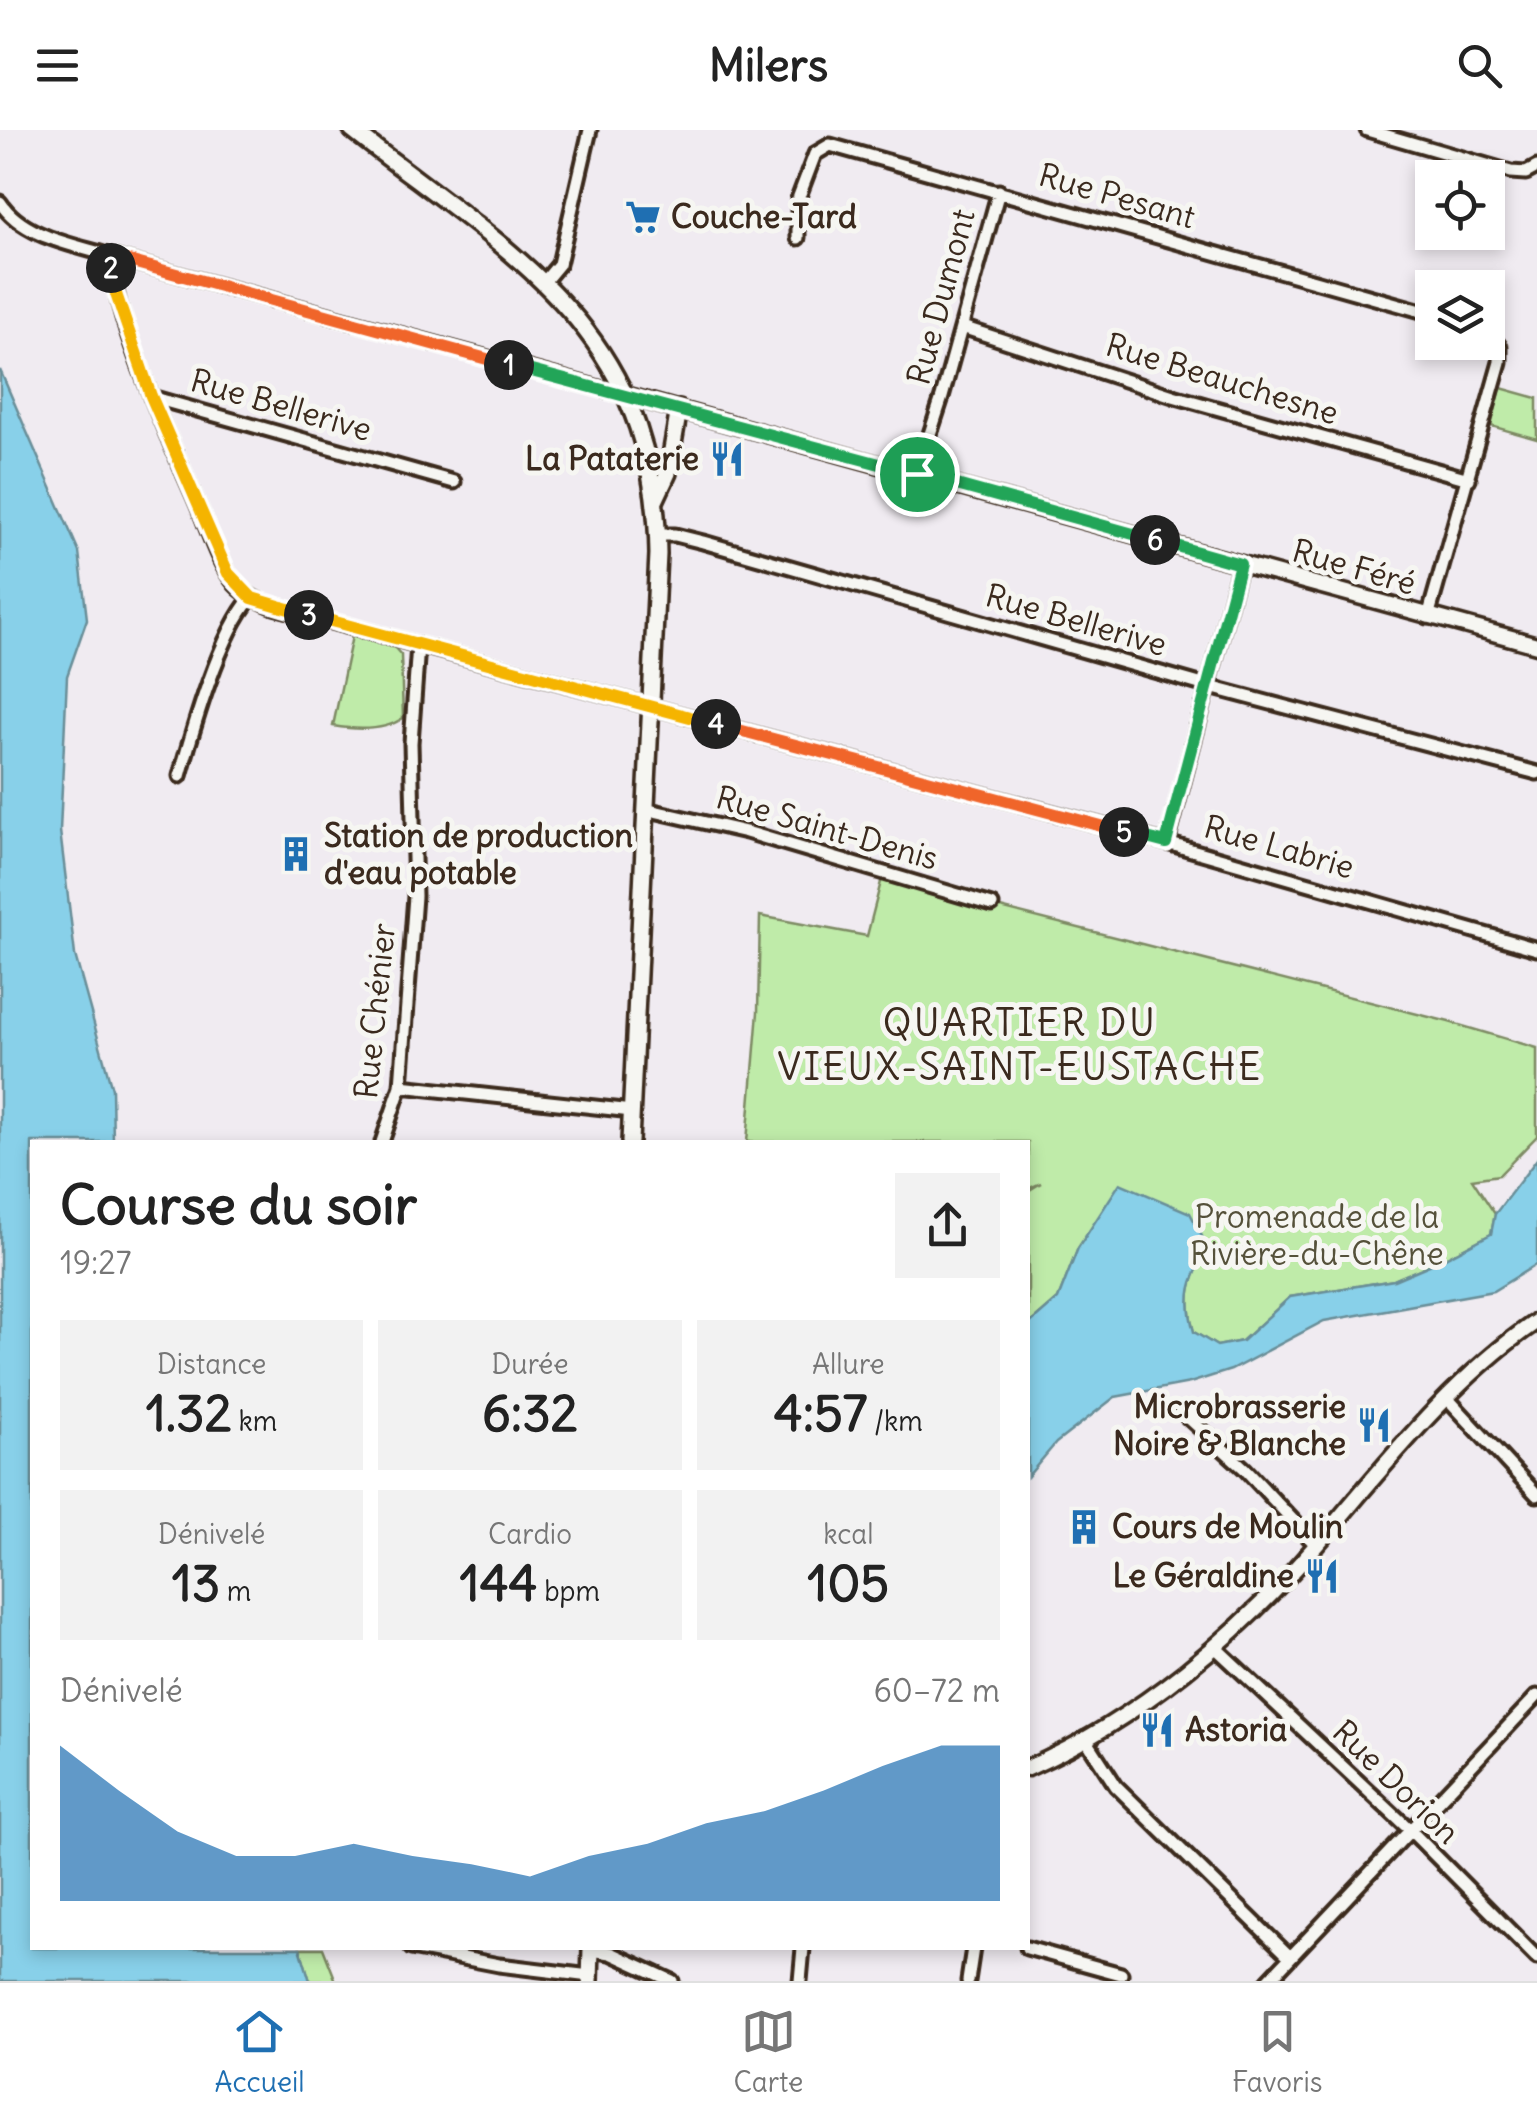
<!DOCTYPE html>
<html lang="fr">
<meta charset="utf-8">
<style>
body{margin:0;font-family:Delius,sans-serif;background:#f2f2f2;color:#222;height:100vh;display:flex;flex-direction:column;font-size:38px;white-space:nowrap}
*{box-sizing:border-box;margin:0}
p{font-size:32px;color:#767676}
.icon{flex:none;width:55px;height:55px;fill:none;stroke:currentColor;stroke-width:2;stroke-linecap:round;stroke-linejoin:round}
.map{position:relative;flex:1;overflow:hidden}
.sheet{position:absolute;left:30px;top:1010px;width:1000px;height:810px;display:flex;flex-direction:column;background:#fff;border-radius:0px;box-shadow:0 5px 15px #0003}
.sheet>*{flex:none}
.buttons{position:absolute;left:1415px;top:30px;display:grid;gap:20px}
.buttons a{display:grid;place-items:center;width:90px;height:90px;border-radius:0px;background:#fff;box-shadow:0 5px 15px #0003;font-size:50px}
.pin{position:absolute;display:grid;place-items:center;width:85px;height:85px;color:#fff;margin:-42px;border:5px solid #fff;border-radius:50%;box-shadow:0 2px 10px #0007}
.km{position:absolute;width:50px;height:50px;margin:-25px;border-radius:50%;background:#222;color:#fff;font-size:28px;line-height:50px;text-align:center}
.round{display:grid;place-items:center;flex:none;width:105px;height:105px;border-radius:0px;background:#f2f2f2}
.overview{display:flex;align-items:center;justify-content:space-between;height:170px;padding:0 30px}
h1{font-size:55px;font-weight:800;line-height:75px}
.stats{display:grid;grid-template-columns:repeat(3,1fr);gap:15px;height:170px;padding:10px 30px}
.stats div{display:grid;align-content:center;border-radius:0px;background:#f2f2f2;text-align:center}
.stats b{font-size:50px;font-weight:800}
.stats small{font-size:28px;font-weight:400}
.stats p{font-size:28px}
.chart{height:280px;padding:20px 30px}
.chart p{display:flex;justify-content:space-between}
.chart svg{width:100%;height:180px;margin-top:10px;fill:#1f6fb2;opacity:.7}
header{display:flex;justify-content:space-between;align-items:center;height:130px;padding:0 30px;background:#fff;font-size:45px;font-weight:800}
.menu{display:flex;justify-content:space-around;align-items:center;height:140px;border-top:2px solid #e0e0e0;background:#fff;font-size:28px;color:#767676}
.menu a{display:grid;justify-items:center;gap:5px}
.menu .active{color:#1f6fb2}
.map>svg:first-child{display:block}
.green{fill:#bfeba9;stroke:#7d8a64;stroke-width:2.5}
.water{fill:#88d0e9;stroke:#698e98;stroke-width:2.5}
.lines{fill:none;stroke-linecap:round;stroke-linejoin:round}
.minor-casing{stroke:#3b2a1e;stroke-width:19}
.tertiary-casing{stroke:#3b2a1e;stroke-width:21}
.secondary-casing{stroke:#3b2a1e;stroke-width:22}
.minor{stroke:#f6f6f2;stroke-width:11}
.tertiary{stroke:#f6f6f2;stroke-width:14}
.secondary{stroke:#f6f6f2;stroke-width:15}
.split-1-casing{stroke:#fff;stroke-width:20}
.split-2-casing{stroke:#fff;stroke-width:20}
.split-3-casing{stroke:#fff;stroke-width:20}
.split-4-casing{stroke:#fff;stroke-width:20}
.split-5-casing{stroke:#fff;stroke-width:20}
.split-6-casing{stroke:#fff;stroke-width:20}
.split-7-casing{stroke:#fff;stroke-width:20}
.split-1{stroke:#22a559;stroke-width:12}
.split-2{stroke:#f0652b;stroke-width:12}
.split-3{stroke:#f5b400;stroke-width:12}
.split-4{stroke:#f5b400;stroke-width:12}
.split-5{stroke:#f0652b;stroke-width:12}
.split-6{stroke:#22a559;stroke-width:12}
.split-7{stroke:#22a559;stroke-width:12}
.labels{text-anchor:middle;stroke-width:10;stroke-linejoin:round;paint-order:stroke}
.street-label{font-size:32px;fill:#3b2a1e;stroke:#f6f6f2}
.poi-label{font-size:32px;font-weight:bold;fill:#3b2a1e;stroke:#f6f6f2;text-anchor:start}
.park-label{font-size:32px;fill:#55513a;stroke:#f6f6f2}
.quarter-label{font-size:38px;letter-spacing:2.5px;fill:#3b2a1e;stroke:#f6f6f2}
</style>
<header><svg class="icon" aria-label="menu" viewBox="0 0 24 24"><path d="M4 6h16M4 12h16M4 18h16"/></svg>Milers<svg class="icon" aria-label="search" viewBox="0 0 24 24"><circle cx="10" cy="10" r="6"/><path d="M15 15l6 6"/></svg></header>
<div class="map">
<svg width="1537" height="1851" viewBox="0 0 1537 1851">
<rect width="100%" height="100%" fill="#f0ebf1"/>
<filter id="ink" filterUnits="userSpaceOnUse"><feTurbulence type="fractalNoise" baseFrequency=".01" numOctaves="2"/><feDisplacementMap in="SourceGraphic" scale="20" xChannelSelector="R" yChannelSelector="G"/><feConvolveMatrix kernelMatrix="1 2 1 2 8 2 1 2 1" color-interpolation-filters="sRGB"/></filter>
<g filter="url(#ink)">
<path class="green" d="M1501 258 1537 268V309L1491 296Z
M352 506 394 517 401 525 403 588C385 601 356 600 333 596Z
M882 748 1449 892 1537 918V1006L1499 1045 1472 1049 1495 1084 1491 1104 1441 1130 1394 1150 1290 1167 1242 1211 1217 1216 1194 1202C1184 1167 1190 1150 1207 1118L1121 1054 1078 1118 1058 1169 1028 1195V1061L1041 1053 1028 1059V1012H747L758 882 760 786 867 806Z
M300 1818H323L336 1851H310Z"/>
<path class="water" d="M0 240 79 422 87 489 67 546 60 701 75 825 112 959 113 1012H32V1818H300L310 1851H0Z
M1537 1029V1134L1493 1161 1324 1191 1231 1240 1190 1253 1115 1267 1056 1313 1028 1346V1195L1058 1169 1078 1118 1120 1053 1190 1083 1208 1118C1190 1150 1184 1167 1194 1202L1217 1216 1242 1211 1290 1167 1394 1150 1441 1130 1491 1104 1495 1084Z"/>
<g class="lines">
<defs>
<path id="minor" d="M1367 0 1511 42 1526 43 1537 37
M0 72C23 108 76 115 114 127L625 265
M798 108V69L815 24 830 15 1432 184
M114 127C104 169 176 325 196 371 208 398 217 432 235 454 246 466 260 471 274 477L1167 713 1537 819
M544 152 559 134 590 0
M962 197 1173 266 1469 349
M151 267 454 352
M917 344 942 267 999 61
M658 405H675L703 412 1210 557 1537 643
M1428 487 1500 232V217L1488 202
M180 646C193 599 220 503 251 468
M645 679 746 702 992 775
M1167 713 1240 434
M401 956 632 981
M382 1012 401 956 415 766 411 613 418 515
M1448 1269 1537 1365
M1183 1283 1245 1339 1316 1415
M1216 1518 1409 1699 1537 1828
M1085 1608 1116 1656 1290 1827
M411 1818 499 1835 590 1846
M1027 1818 1121 1844
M591 1820 611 1823 672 1851
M800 1851 803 1818
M968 1851 973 1818
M1268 1851 1537 1566"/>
<path id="tertiary" d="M625 265 1537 515
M1028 1638C1138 1590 1241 1503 1319 1412 1385 1335 1452 1249 1537 1191"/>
<path id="secondary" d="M352 0C511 125 655 197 658 424L630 1012
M655 371 668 343 679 279
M590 1851 591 1818"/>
</defs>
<use href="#minor" class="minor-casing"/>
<use href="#tertiary" class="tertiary-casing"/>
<use href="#secondary" class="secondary-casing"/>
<use href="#minor" class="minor"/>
<use href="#tertiary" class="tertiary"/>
<use href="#secondary" class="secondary"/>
</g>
</g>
<g class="lines" filter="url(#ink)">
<defs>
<path id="split-1" d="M509 235 917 344"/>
<path id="split-2" d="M111 138 114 127 509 235"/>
<path id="split-3" d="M111 138 116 164 151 266 228 443 252 468 309 485"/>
<path id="split-4" d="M309 485 716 594"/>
<path id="split-5" d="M716 594 1124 702"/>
<path id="split-6" d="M1124 702 1166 713 1240 434 1155 410"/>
<path id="split-7" d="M917 344 1155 410"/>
</defs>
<use href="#split-1" class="split-1-casing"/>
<use href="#split-2" class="split-2-casing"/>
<use href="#split-3" class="split-3-casing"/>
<use href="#split-4" class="split-4-casing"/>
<use href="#split-5" class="split-5-casing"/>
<use href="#split-6" class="split-6-casing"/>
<use href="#split-7" class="split-7-casing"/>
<use href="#split-1" class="split-1"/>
<use href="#split-2" class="split-2"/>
<use href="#split-3" class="split-3"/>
<use href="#split-4" class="split-4"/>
<use href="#split-5" class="split-5"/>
<use href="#split-6" class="split-6"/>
<use href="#split-7" class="split-7"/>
</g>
<defs>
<symbol id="supermarket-bare" viewBox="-9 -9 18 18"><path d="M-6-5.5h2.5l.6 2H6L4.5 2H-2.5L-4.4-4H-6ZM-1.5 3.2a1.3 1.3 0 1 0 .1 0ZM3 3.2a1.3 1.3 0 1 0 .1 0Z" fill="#1f6fb2" stroke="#f6f6f2" stroke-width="2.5" paint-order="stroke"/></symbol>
<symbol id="restaurant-bare" viewBox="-9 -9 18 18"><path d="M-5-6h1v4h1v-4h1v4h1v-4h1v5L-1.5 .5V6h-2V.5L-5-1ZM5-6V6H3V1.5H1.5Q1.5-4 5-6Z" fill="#1f6fb2" stroke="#f6f6f2" stroke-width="2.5" paint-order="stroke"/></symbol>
<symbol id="building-bare" viewBox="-9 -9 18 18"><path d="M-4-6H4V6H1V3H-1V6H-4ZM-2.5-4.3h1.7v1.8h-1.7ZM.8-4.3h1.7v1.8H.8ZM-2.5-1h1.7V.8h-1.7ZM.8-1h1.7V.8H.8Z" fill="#1f6fb2" stroke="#f6f6f2" stroke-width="2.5" paint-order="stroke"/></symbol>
</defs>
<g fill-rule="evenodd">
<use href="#supermarket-bare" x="618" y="62" width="50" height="50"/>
<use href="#restaurant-bare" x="702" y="304" width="50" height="50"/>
<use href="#building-bare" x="271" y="699" width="50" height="50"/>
<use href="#restaurant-bare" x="1349" y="1270" width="50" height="50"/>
<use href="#building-bare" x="1059" y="1372" width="50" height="50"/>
<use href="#restaurant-bare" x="1297" y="1421" width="50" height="50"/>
<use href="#restaurant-bare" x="1132" y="1575" width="50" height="50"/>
</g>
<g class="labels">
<g class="street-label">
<text transform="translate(1117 66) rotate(16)" y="11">Rue Pesant</text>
<text transform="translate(941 167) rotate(-75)" y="11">Rue Dumont</text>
<text transform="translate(1222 249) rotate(17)" y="11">Rue Beauchesne</text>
<text transform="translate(281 275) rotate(16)" y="11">Rue Bellerive</text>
<text transform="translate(1354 437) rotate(16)" y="11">Rue Féré</text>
<text transform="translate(1076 490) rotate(16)" y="11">Rue Bellerive</text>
<text transform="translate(827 698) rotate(16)" y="11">Rue Saint-Denis</text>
<text transform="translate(1279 717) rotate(16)" y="11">Rue Labrie</text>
<text transform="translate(375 881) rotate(-84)" y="11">Rue Chénier</text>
<text transform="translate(1396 1652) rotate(44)" y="11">Rue Dorion</text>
</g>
<g class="poi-label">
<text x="671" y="98">Couche-Tard</text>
<text x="699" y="340" text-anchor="end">La Pataterie</text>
<text x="324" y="717">Station de production<tspan x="324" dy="37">d'eau potable</tspan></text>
<text x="1346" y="1288" text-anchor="end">Microbrasserie<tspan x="1346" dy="37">Noire &amp; Blanche</tspan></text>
<text x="1112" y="1408">Cours de Moulin</text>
<text x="1294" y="1457" text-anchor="end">Le Géraldine</text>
<text x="1185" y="1611">Astoria</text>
</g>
<g class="park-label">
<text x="1317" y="1098">Promenade de la<tspan x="1317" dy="37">Rivière-du-Chêne</tspan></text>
</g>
<g class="quarter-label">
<text x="1020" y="906">QUARTIER DU<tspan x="1020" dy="44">VIEUX-SAINT-EUSTACHE</tspan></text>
</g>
</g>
</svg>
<div class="buttons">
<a><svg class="icon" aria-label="locate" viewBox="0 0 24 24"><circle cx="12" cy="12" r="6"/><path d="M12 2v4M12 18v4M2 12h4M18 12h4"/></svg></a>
<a><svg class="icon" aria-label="layers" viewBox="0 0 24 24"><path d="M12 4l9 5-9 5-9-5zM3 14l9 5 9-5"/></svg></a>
</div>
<div class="pin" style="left:917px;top:344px;background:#1e9e55"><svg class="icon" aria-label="arrive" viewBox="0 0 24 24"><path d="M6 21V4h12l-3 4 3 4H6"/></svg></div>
<b class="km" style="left:509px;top:235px">1</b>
<b class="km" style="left:111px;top:138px">2</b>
<b class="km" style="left:309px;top:485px">3</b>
<b class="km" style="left:716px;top:594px">4</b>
<b class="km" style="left:1124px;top:702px">5</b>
<b class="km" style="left:1155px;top:410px">6</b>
<section class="sheet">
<div class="overview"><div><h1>Course du soir</h1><p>19:27</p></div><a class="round"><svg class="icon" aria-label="share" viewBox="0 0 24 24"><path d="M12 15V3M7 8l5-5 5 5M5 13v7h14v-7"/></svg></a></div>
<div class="stats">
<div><p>Distance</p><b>1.32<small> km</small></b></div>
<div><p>Durée</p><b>6:32</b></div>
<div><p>Allure</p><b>4:57<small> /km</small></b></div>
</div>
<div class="stats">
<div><p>Dénivelé</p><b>13<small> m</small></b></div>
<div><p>Cardio</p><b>144<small> bpm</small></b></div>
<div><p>kcal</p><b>105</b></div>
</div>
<div class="chart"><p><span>Dénivelé</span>60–72 m</p>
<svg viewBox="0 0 160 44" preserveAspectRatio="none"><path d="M0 44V6L10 17L20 27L30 33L40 33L50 30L60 33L70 35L80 38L90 33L100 30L110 25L120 22L130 17L140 11L150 6L160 6V44z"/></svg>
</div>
</section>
</div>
<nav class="menu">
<a class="active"><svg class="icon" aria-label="home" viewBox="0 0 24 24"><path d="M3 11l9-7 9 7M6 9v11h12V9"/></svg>Accueil</a>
<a><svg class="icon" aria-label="map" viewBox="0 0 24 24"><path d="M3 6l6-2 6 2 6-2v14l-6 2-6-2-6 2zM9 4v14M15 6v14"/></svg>Carte</a>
<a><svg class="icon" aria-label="saved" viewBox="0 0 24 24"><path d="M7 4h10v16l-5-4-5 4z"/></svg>Favoris</a>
</nav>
